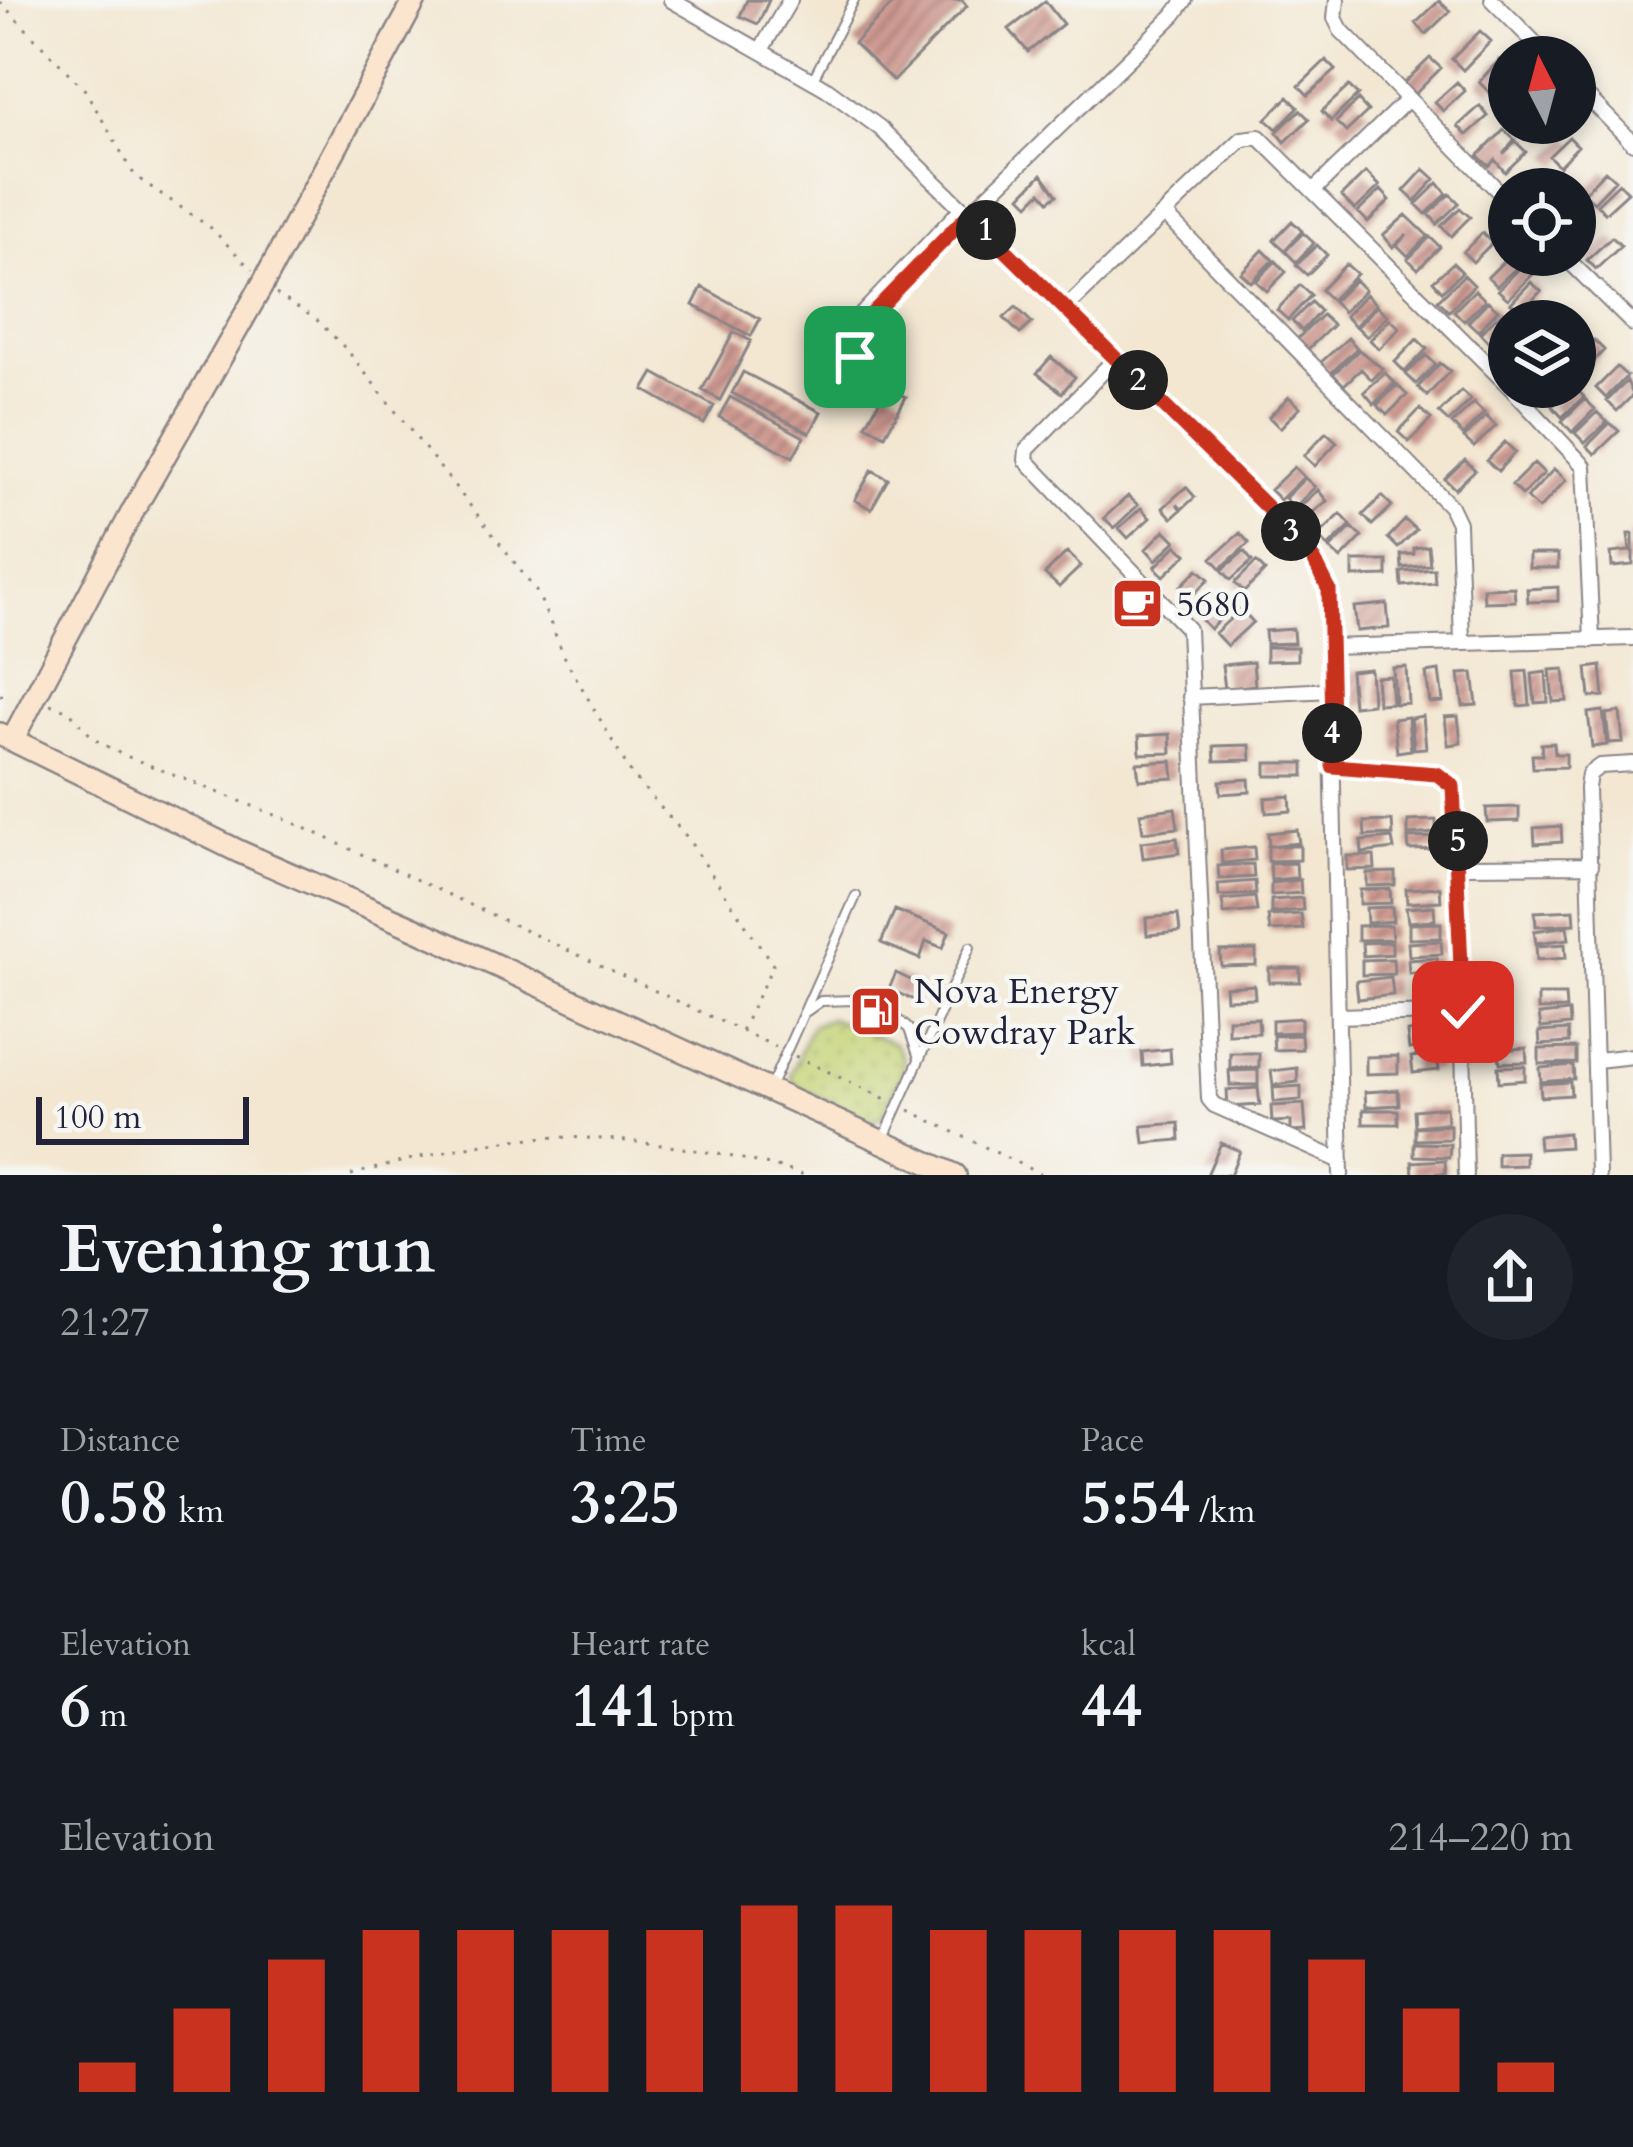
<!DOCTYPE html>
<meta charset="utf-8">
<style>
body{margin:0;font-family:Cardo,serif;background:#20242c;color:#f1f3f6;height:100vh;display:flex;flex-direction:column;font-size:45px;white-space:nowrap}
*{box-sizing:border-box;margin:0}
p{font-size:39px;color:#9ea1a6}
.icon{flex:none;width:66px;height:66px;fill:none;stroke:currentColor;stroke-width:2;stroke-linecap:round;stroke-linejoin:round}
.map{position:relative;height:1175px;overflow:hidden}
.panel{display:flex;flex-direction:column;background:#171b24;flex:1}
.panel>*{flex:none}
.needle{width:78px;rotate:354deg}
.tools{position:absolute;left:1488px;top:36px;display:grid;gap:24px}
.tools a{display:grid;place-items:center;width:108px;height:108px;border-radius:50%;background:#171b24;box-shadow:0 6px 18px #0003;font-size:60px}
.scale{position:absolute;left:36px;bottom:30px;width:213px;box-sizing:border-box;padding-left:12px;border:6px solid #22223b;border-top:0;font-size:33px;line-height:42px;white-space:nowrap;color:#22223b;-webkit-text-stroke:9px #f6f6f2;paint-order:stroke}
.pin{position:absolute;display:grid;place-items:center;width:102px;height:102px;color:#fff;margin:-51px;border-radius:24px;box-shadow:0 6px 18px #0006}
.km{position:absolute;width:60px;height:60px;margin:-30px;border-radius:50%;background:#222;color:#fff;font-size:33px;line-height:60px;text-align:center}
.round{display:grid;place-items:center;flex:none;width:126px;height:126px;border-radius:63px;background:#20242c}
.overview{display:flex;align-items:center;justify-content:space-between;height:204px;padding:0 60px}
h1{font-size:66px;font-weight:600;line-height:90px}
.metrics{display:grid;grid-template-columns:repeat(3,1fr);gap:18px;height:204px;padding:12px 60px}
.metrics div{display:grid;align-content:center}
.metrics b{font-size:60px;font-weight:600}
.metrics small{font-size:33px;font-weight:400}
.metrics p{font-size:33px}
.chart{height:336px;padding:24px 60px}
.chart p{display:flex;justify-content:space-between}
.chart svg{width:100%;height:216px;margin-top:12px;stroke:#c8321e;stroke-width:6}
.map>svg:first-child{display:block}
.grass{fill:url(#grass-dots);stroke:#747a58;stroke-width:3}
.building{fill:url(#building-hatch)}
.lines{fill:none;stroke-linecap:round;stroke-linejoin:round}
.lane-casing{stroke:#8a8486;stroke-width:12}
.street-casing{stroke:#8a8486;stroke-width:18}
.secondary-casing{stroke:#8a8486;stroke-width:26}
.path{stroke:#8a8486;stroke-width:3;stroke-dasharray:3 9;stroke-linecap:butt}
.lane{stroke:#fff;stroke-width:8}
.street{stroke:#fff;stroke-width:14}
.secondary{stroke:#fbe5cf;stroke-width:21}
.route-casing{stroke:#fff;stroke-width:24}
.route{stroke:#c8321e;stroke-width:15}
.labels{text-anchor:middle;stroke-width:9;stroke-linejoin:round;paint-order:stroke}
.poi-label{font-size:36px;fill:#22223b;stroke:#f6f6f2;text-anchor:start}
</style>
<div class="map">
<svg width="1633" height="1175" viewBox="0 0 1633 1175">
<defs>
<pattern id="grass-dots" width="8" height="8" patternUnits="userSpaceOnUse" patternTransform="scale(3)"><rect width="8" height="8" fill="#c5d375"/><path d="M2 2h.1M6 6h.1" fill="none" stroke="#a9b566" stroke-width="1.8" stroke-linecap="round"/></pattern>
<pattern id="building-hatch" width="6" height="6" patternUnits="userSpaceOnUse" patternTransform="scale(3)"><rect width="6" height="6" fill="#ce9a91"/><path d="M-1 1l2-2M0 6l6-6M5 7l2-2" fill="none" stroke="#a77d78"/></pattern>
</defs>
<rect width="100%" height="100%" fill="#f6f6f2"/>
<filter id="ink" filterUnits="userSpaceOnUse"><feTurbulence type="fractalNoise" baseFrequency=".00833" numOctaves="2"/><feDisplacementMap in="SourceGraphic" scale="24" xChannelSelector="R" yChannelSelector="G"/><feConvolveMatrix kernelMatrix="1 2 1 2 8 2 1 2 1" color-interpolation-filters="sRGB"/></filter>
<filter id="wash" filterUnits="userSpaceOnUse"><feTurbulence type="fractalNoise" baseFrequency=".004" numOctaves="4" result="noise"/><feDisplacementMap in="SourceGraphic" scale="48" xChannelSelector="R" yChannelSelector="G"/><feGaussianBlur stdDeviation="2.7" result="paint"/><feColorMatrix in="noise" values="0 0 0 0 0 0 0 0 0 0 0 0 0 0 0 0 0 1.4 0 .05"/><feComposite in="paint" operator="in"/></filter>
<g filter="url(#wash)">
<rect width="100%" height="100%" fill="#f3e7d2"/>
<path class="grass" d="M830 1018 894 1043 903 1058V1069L883 1115 873 1122 793 1084 791 1074 811 1026Z"/>
<g id="blocks">
<path class="building" d="M747 0H769L758 24 740 16Z
M897 0H962L967 6 893 81 854 43Z
M1045 1 1063 24 1028 52 1009 29Z
M1439 1 1450 11 1426 34 1416 23Z
M1480 31 1491 41 1463 70 1452 59Z
M1430 58 1441 68 1415 94 1404 83Z
M1326 60 1336 70 1308 95 1299 86Z
M1499 60 1509 70 1489 92 1479 82Z
M1457 82 1465 91 1443 111 1435 102Z
M1349 86 1358 95 1331 121 1322 111Z
M1288 97 1298 107 1277 129 1266 119Z
M1358 100 1368 111 1346 132 1336 122Z
M1480 106 1488 116 1467 135 1458 126Z
M1300 110 1309 119 1285 142 1277 132Z
M1504 130 1515 140 1503 154 1516 142 1526 152 1505 172 1495 160 1489 166 1478 156Z
M1569 137 1578 146 1559 166 1549 156Z
M1424 169 1435 179 1415 201 1404 191Z
M1605 171 1615 180 1594 202 1584 193Z
M1366 172 1380 186 1355 210 1341 196Z
M1042 174 1057 195 1049 201 1041 192 1029 204 1021 196Z
M1438 183 1447 194 1426 214 1416 204Z
M1619 183 1628 192 1605 213 1597 204Z
M1381 190 1390 200 1368 222 1358 212Z
M1450 194 1459 203 1437 224 1429 214Z
M1460 208 1470 217 1451 236 1441 226Z
M1406 215 1428 236 1408 256 1397 245 1407 234 1393 247 1383 235Z
M1292 221 1302 231 1285 250 1274 240Z
M1303 233 1314 243 1296 262 1285 251Z
M1482 233 1492 243 1473 262 1463 252Z
M1430 237 1440 247 1418 269 1408 259Z
M1612 237 1621 246 1596 269 1587 260Z
M1317 245 1327 255 1307 275 1296 265Z
M1263 250 1273 260 1251 282 1241 273Z
M1510 255 1519 265 1497 286 1488 277Z
M1276 261 1286 272 1267 291 1256 281Z
M1453 263 1462 272 1442 291 1433 281Z
M1525 263 1534 273 1508 299 1498 290Z
M1346 264 1357 274 1331 300 1321 290Z
M1464 275 1474 285 1449 311 1438 300Z
M1355 280 1365 290 1343 312 1333 302Z
M1531 282 1541 291 1521 312 1511 303Z
M1300 285 1311 295 1288 320 1277 310Z
M702 287 760 319 751 336 693 305Z
M1475 290 1485 300 1464 321 1454 311Z
M1366 294 1376 304 1355 326 1345 316Z
M1488 301 1498 310 1478 331 1468 322Z
M1311 302 1320 311 1302 331 1292 321Z
M1377 306 1388 316 1367 337 1357 327Z
M1016 307 1032 323 1020 334 1004 318Z
M1502 312 1509 323 1489 343 1480 333Z
M1322 315 1333 325 1307 350 1297 339Z
M1390 319 1400 328 1379 349 1370 340Z
M734 332 751 341 720 400 702 390Z
M1348 338 1357 348 1330 374 1320 363Z
M1417 339 1427 349 1405 372 1395 362Z
M1594 340 1604 350 1584 372 1575 360Z
M1359 350 1383 369 1372 380 1361 369 1344 385 1333 374Z
M1426 355 1436 365 1416 384 1406 374Z
M1051 357 1075 377 1062 393 1037 373Z
M1440 363 1450 371 1427 396 1418 387Z
M1617 367 1627 376 1606 398 1596 388Z
M743 372 821 412 810 433 732 393Z
M654 373 714 406 704 424 644 390Z
M1385 373 1395 383 1374 404 1364 392Z
M1627 381 1633 395 1617 411 1607 401Z
M1397 385 1407 395 1387 415 1377 405Z
M887 387 906 397 885 435 866 425Z
M1575 387 1584 397 1562 417 1552 406Z
M1461 391 1471 400 1449 422 1439 413Z
M730 397 804 437 793 457 719 417Z
M1289 397 1300 407 1280 428 1269 417Z
M1585 399 1595 409 1572 432 1562 421Z
M1474 403 1484 413 1463 435 1452 424Z
M1420 409 1431 419 1409 442 1398 432Z
M1597 412 1607 422 1585 443 1575 433Z
M1486 416 1496 426 1474 447 1464 438Z
M1610 423 1619 431 1595 454 1587 446Z
M1326 432 1337 442 1315 466 1304 456Z
M1505 442 1515 452 1498 471 1487 461Z
M1465 460 1475 470 1455 489 1445 479Z
M1534 463 1544 473 1522 495 1512 485Z
M1294 467 1304 477 1280 500 1270 490Z
M1554 469 1566 480 1539 509 1527 498Z
M872 470 888 479 871 509 855 500Z
M1305 478 1315 487 1294 508 1285 498Z
M1186 487 1195 497 1182 509 1177 504 1181 510 1172 518 1163 508Z
M1318 490 1327 501 1305 519 1297 509Z
M1128 496 1138 505 1114 528 1104 518Z
M1382 496 1392 506 1372 525 1363 515Z
M1141 508 1150 518 1128 538 1119 528Z
M1341 514 1351 525 1328 547 1318 536Z
M1405 520 1416 530 1398 548 1388 538Z
M1352 527 1362 537 1341 559 1330 549Z
M1165 530 1176 541 1156 560 1146 549Z
M1240 533 1249 543 1221 568 1212 558Z
M1628 534H1633V565L1612 567 1611 553 1630 551Z
M1177 545 1187 554 1164 576 1155 567Z
M1428 546 1430 565 1402 568 1401 555 1414 554V548Z
M1244 551 1252 561 1231 580 1222 570Z
M1067 552 1081 566 1059 587 1045 574Z
M1529 554H1558V568H1529Z
M1353 561H1387V576L1353 577Z
M1256 562 1265 571 1244 592 1235 583Z
M1198 569 1209 579 1191 597 1180 587Z
M1434 569 1435 583 1402 586 1401 572Z
M1514 587 1515 601 1484 602 1483 588Z
M1558 587V601L1528 602 1527 589Z
M1224 595 1234 606 1210 629 1200 618Z
M1387 604 1389 628 1357 631 1354 607Z
M1241 609 1253 622 1227 646 1215 633Z
M1293 629 1294 643 1266 644 1265 631Z
M1266 647H1297V660L1266 661Z
M1253 662 1255 685 1225 689 1222 665Z
M1601 666 1604 696 1590 697 1587 668Z
M1406 667 1408 703 1395 704 1393 668Z
M1370 669 1372 704 1353 706 1350 671Z
M1564 669 1567 701 1553 702 1550 670Z
M1439 671 1443 702 1430 703 1426 673Z
M1527 671 1530 705 1518 706 1515 672Z
M1546 672 1548 702 1535 703 1532 674Z
M1473 673 1477 705 1463 706 1459 674Z
M1390 676 1392 703 1378 704 1376 677Z
M1603 711 1607 745 1592 747 1588 713Z
M1620 712 1623 742 1609 743 1606 714Z
M1423 716 1426 748 1414 749 1411 718Z
M1458 716 1461 743 1448 745 1445 717Z
M1408 717 1411 750 1397 752 1393 719Z
M1170 734 1171 753 1140 754 1139 736Z
M1554 743 1555 754H1566V767L1533 768 1532 755H1542L1541 744Z
M1250 745 1251 760 1215 761 1214 746Z
M1172 761 1174 778 1139 780 1137 763Z
M1266 763H1304V776H1266Z
M1249 779 1250 792 1221 794 1220 781Z
M1290 796 1291 811 1266 813 1265 798Z
M1519 807V821L1487 822 1486 808Z
M1175 808 1178 828 1143 832 1140 813Z
M1436 820V833L1408 835V821Z
M1392 821 1393 835 1365 836 1364 822Z
M1561 826 1562 842 1535 844 1534 828Z
M1297 830 1299 843 1269 846 1268 833Z
M1444 837V849L1409 850 1408 838Z
M1177 838 1179 853 1143 858 1141 842Z
M1392 838 1394 849 1362 853 1361 841Z
M1268 846H1300V860L1268 861Z
M1254 847 1255 860 1222 863 1221 850Z
M1347 856H1374L1375 869 1347 870Z
M1296 863 1297 878 1271 880 1270 864Z
M1253 864 1254 877 1219 879 1218 866Z
M1395 872V885L1367 886V873Z
M1300 880 1301 893 1271 895V883Z
M1255 881 1256 894 1219 896 1218 884Z
M1440 887 1441 901 1407 903 1406 889Z
M1390 889 1391 903 1360 904V890Z
M1255 897 1257 911 1224 914 1222 900Z
M1302 898 1303 910 1271 913V900Z
M1434 906 1435 920 1408 922 1406 908Z
M1392 907 1393 921 1367 923 1366 908Z
M895 910 949 932 943 948 926 941 920 959 881 943Z
M1574 910 1575 924 1536 926 1535 912Z
M1301 914 1303 929 1270 931 1268 916Z
M1178 915 1180 932 1147 935 1146 918Z
M1441 923V938L1409 939V924Z
M1391 925 1392 939 1358 940V926Z
M1567 926 1569 939 1536 943 1534 931Z
M1441 941 1442 954 1409 956 1408 943Z
M1392 942V954L1363 956 1362 943Z
M1565 944 1566 958 1537 960 1536 946Z
M1256 950V965L1221 966 1220 951Z
M1437 958 1438 971 1409 973 1408 960Z
M1393 959 1394 974 1362 975V960Z
M1269 968H1300V982H1269Z
M896 973 921 985 914 1000 889 989Z
M1391 977 1393 995 1358 999 1356 981Z
M1254 985 1255 998 1226 999 1225 987Z
M1538 995H1565L1566 1009 1538 1010Z
M1569 1012 1570 1025 1541 1028 1539 1015Z
M1258 1018 1259 1033 1228 1034V1019Z
M1301 1018V1032L1272 1033V1020Z
M1443 1029 1444 1045 1409 1049 1407 1032Z
M1568 1030 1569 1043 1540 1045 1539 1032Z
M1301 1035 1302 1049 1274 1050 1273 1036Z
M1526 1048 1527 1062 1500 1063 1499 1050Z
M1576 1048V1063L1539 1064V1049Z
M1170 1049 1171 1063 1143 1066 1142 1052Z
M1230 1053H1259V1068H1230Z
M1437 1054 1439 1070 1413 1073 1411 1057Z
M1398 1056V1073L1366 1074V1057Z
M1573 1065 1574 1079 1541 1082 1540 1068Z
M1525 1066V1080L1499 1082 1498 1067Z
M1297 1068 1298 1082 1273 1085 1271 1071Z
M1258 1070V1085H1230L1229 1071Z
M1570 1082 1571 1095 1541 1097 1540 1084Z
M1301 1086V1100L1274 1102 1273 1088Z
M1258 1088 1260 1105 1228 1107 1227 1090Z
M1398 1090 1399 1105 1366 1107 1365 1092Z
M1304 1104 1306 1131 1291 1132V1121L1272 1122 1271 1106Z
M1446 1107 1447 1123 1415 1126 1414 1110Z
M1363 1110H1398V1124H1363Z
M1179 1123 1180 1140 1144 1143 1142 1126Z
M1450 1125V1139L1415 1140V1127Z
M1568 1133 1569 1147 1539 1149 1538 1136Z
M1221 1143 1240 1151 1230 1175H1207Z
M1414 1143 1450 1144 1449 1157 1414 1156Z
M1525 1152V1165L1497 1166V1153Z
M1445 1160 1446 1173 1413 1175 1412 1162Z"/>
</g>
</g>
<g filter="url(#ink)">
<use href="#blocks" fill-opacity="0" stroke="#8a8486" stroke-width="3"/>
<g class="lines">
<defs>
<path id="lane" d="M813 79 854 0
M958 208 857 315 832 325 829 339 832 352 844 360 855 357 867 344 864 326 868 318 968 215
M867 344 890 366
M804 1013 821 1001 854 1000 896 1018 909 1029 919 1058
M770 1088 856 896
M883 1140 970 947"/>
<path id="street" d="M671 0 827 89 880 128 1308 548 1329 591 1341 1175
M1337 0 1335 18 1341 30 1509 202
M1492 0 1549 57
M761 50 790 0
M1575 84 1633 143
M1315 189 1407 100
M969 214 1174 15 1185 0
M1165 214 1450 506 1458 523 1462 642
M1563 255 1633 324
M1065 309 1242 139 1259 137 1509 386
M1116 358 1027 450 1026 460 1188 629 1209 1099 1214 1105 1341 1161
M1510 387 1584 466 1592 640
M1330 647 1633 638
M1190 697 1331 690
M1333 766 1437 774 1453 786 1459 866 1466 1175
M1459 866 1591 865
M1339 1016 1463 1012
M1597 1060 1633 1056
M1598 1175 1587 788 1589 774 1600 766 1633 764"/>
<path id="secondary" d="M0 734 240 852 414 928 955 1175
M12 740 134 509 264 282 415 0"/>
</defs>
<use href="#lane" class="lane-casing"/>
<use href="#street" class="street-casing"/>
<use href="#secondary" class="secondary-casing"/>
<path class="path" d="M0 2 85 90 135 176 211 228 252 270
M276 294 316 319 347 350 506 551 538 594 566 660 632 775 686 836 773 965 741 1031
M0 695 11 697
M50 704 69 711 94 739 121 754 288 820 776 1047
M795 1056 890 1101
M909 1110 1042 1175
M351 1175C407 1160 463 1145 522 1139 595 1131 734 1152 804 1175"/>
<use href="#lane" class="lane"/>
<use href="#street" class="street"/>
<use href="#secondary" class="secondary"/>
</g>
</g>
<g class="lines" filter="url(#ink)">
<defs>
<path id="route" d="M855 357 867 344 864 326 868 318 969 214 1308 548 1329 590 1333 766 1437 774 1453 786 1463 1012"/>
</defs>
<use href="#route" class="route-casing"/>
<use href="#route" class="route"/>
</g>
<defs>
<symbol id="cafe-square" viewBox="-11 -11 22 22"><rect x="-9" y="-9" width="18" height="18" rx="4" fill="#c8321e" stroke="#f6f6f2"/><path d="M-5.5-4.5H6V0H3Q3 3.5 0 3.5H-2.5Q-5.5 3.5-5.5 0ZM3-3.2v2h1.7v-2ZM-6 4.5H4V6H-6Z" fill="#fff"/></symbol>
<symbol id="fuel-square" viewBox="-11 -11 22 22"><rect x="-9" y="-9" width="18" height="18" rx="4" fill="#c8321e" stroke="#f6f6f2"/><path d="M-5.5-6h7V0h2V4h1.3V-2.5L3-4.5l.8-.8L6-3V5H2.5V1h-1V6h-7ZM-4.2-4.7v3.2H.2V-4.7Z" fill="#fff"/></symbol>
</defs>
<g fill-rule="evenodd">
<use href="#cafe-square" x="1108" y="574" width="59" height="59"/>
<use href="#fuel-square" x="846" y="982" width="59" height="59"/>
</g>
<g class="labels">
<g class="poi-label">
<text x="1176" y="616">5680</text>
<text x="914" y="1003">Nova Energy<tspan x="914" dy="41">Cowdray Park</tspan></text>
</g>
</g>
</svg>
<div class="tools">
<a><svg class="needle" viewBox="-14 -14 28 28"><path d="M0-13l5 13h-10z" fill="#e53935"/><path d="M0 13l5-13h-10z" fill="#9ea1a6"/></svg></a>
<a><svg class="icon" aria-label="locate" viewBox="0 0 24 24"><circle cx="12" cy="12" r="6"/><path d="M12 2v4M12 18v4M2 12h4M18 12h4"/></svg></a>
<a><svg class="icon" aria-label="layers" viewBox="0 0 24 24"><path d="M12 4l9 5-9 5-9-5zM3 14l9 5 9-5"/></svg></a>
</div>
<div class="scale">100 m</div>
<div class="pin" style="left:855px;top:357px;background:#1e9e55"><svg class="icon" aria-label="arrive" viewBox="0 0 24 24"><path d="M6 21V4h12l-3 4 3 4H6"/></svg></div>
<div class="pin" style="left:1463px;top:1012px;background:#d93025"><svg class="icon" aria-label="check" viewBox="0 0 24 24"><path d="M5 12l5 5 9-10"/></svg></div>
<b class="km" style="left:986px;top:230px">1</b>
<b class="km" style="left:1138px;top:380px">2</b>
<b class="km" style="left:1291px;top:531px">3</b>
<b class="km" style="left:1332px;top:733px">4</b>
<b class="km" style="left:1458px;top:841px">5</b>
</div>
<section class="panel">
<div class="overview"><div><h1>Evening run</h1><p>21:27</p></div><a class="round"><svg class="icon" aria-label="share" viewBox="0 0 24 24"><path d="M12 15V3M7 8l5-5 5 5M5 13v7h14v-7"/></svg></a></div>
<div class="metrics">
<div><p>Distance</p><b>0.58<small> km</small></b></div>
<div><p>Time</p><b>3:25</b></div>
<div><p>Pace</p><b>5:54<small> /km</small></b></div>
</div>
<div class="metrics">
<div><p>Elevation</p><b>6<small> m</small></b></div>
<div><p>Heart rate</p><b>141<small> bpm</small></b></div>
<div><p>kcal</p><b>44</b></div>
</div>
<div class="chart"><p><span>Elevation</span>214–220 m</p>
<svg viewBox="0 0 160 44" preserveAspectRatio="none"><path d="M5 44V38M15 44V27M25 44V17M35 44V11M45 44V11M55 44V11M65 44V11M75 44V6M85 44V6M95 44V11M105 44V11M115 44V11M125 44V11M135 44V17M145 44V27M155 44V38"/></svg>
</div>
</section>
